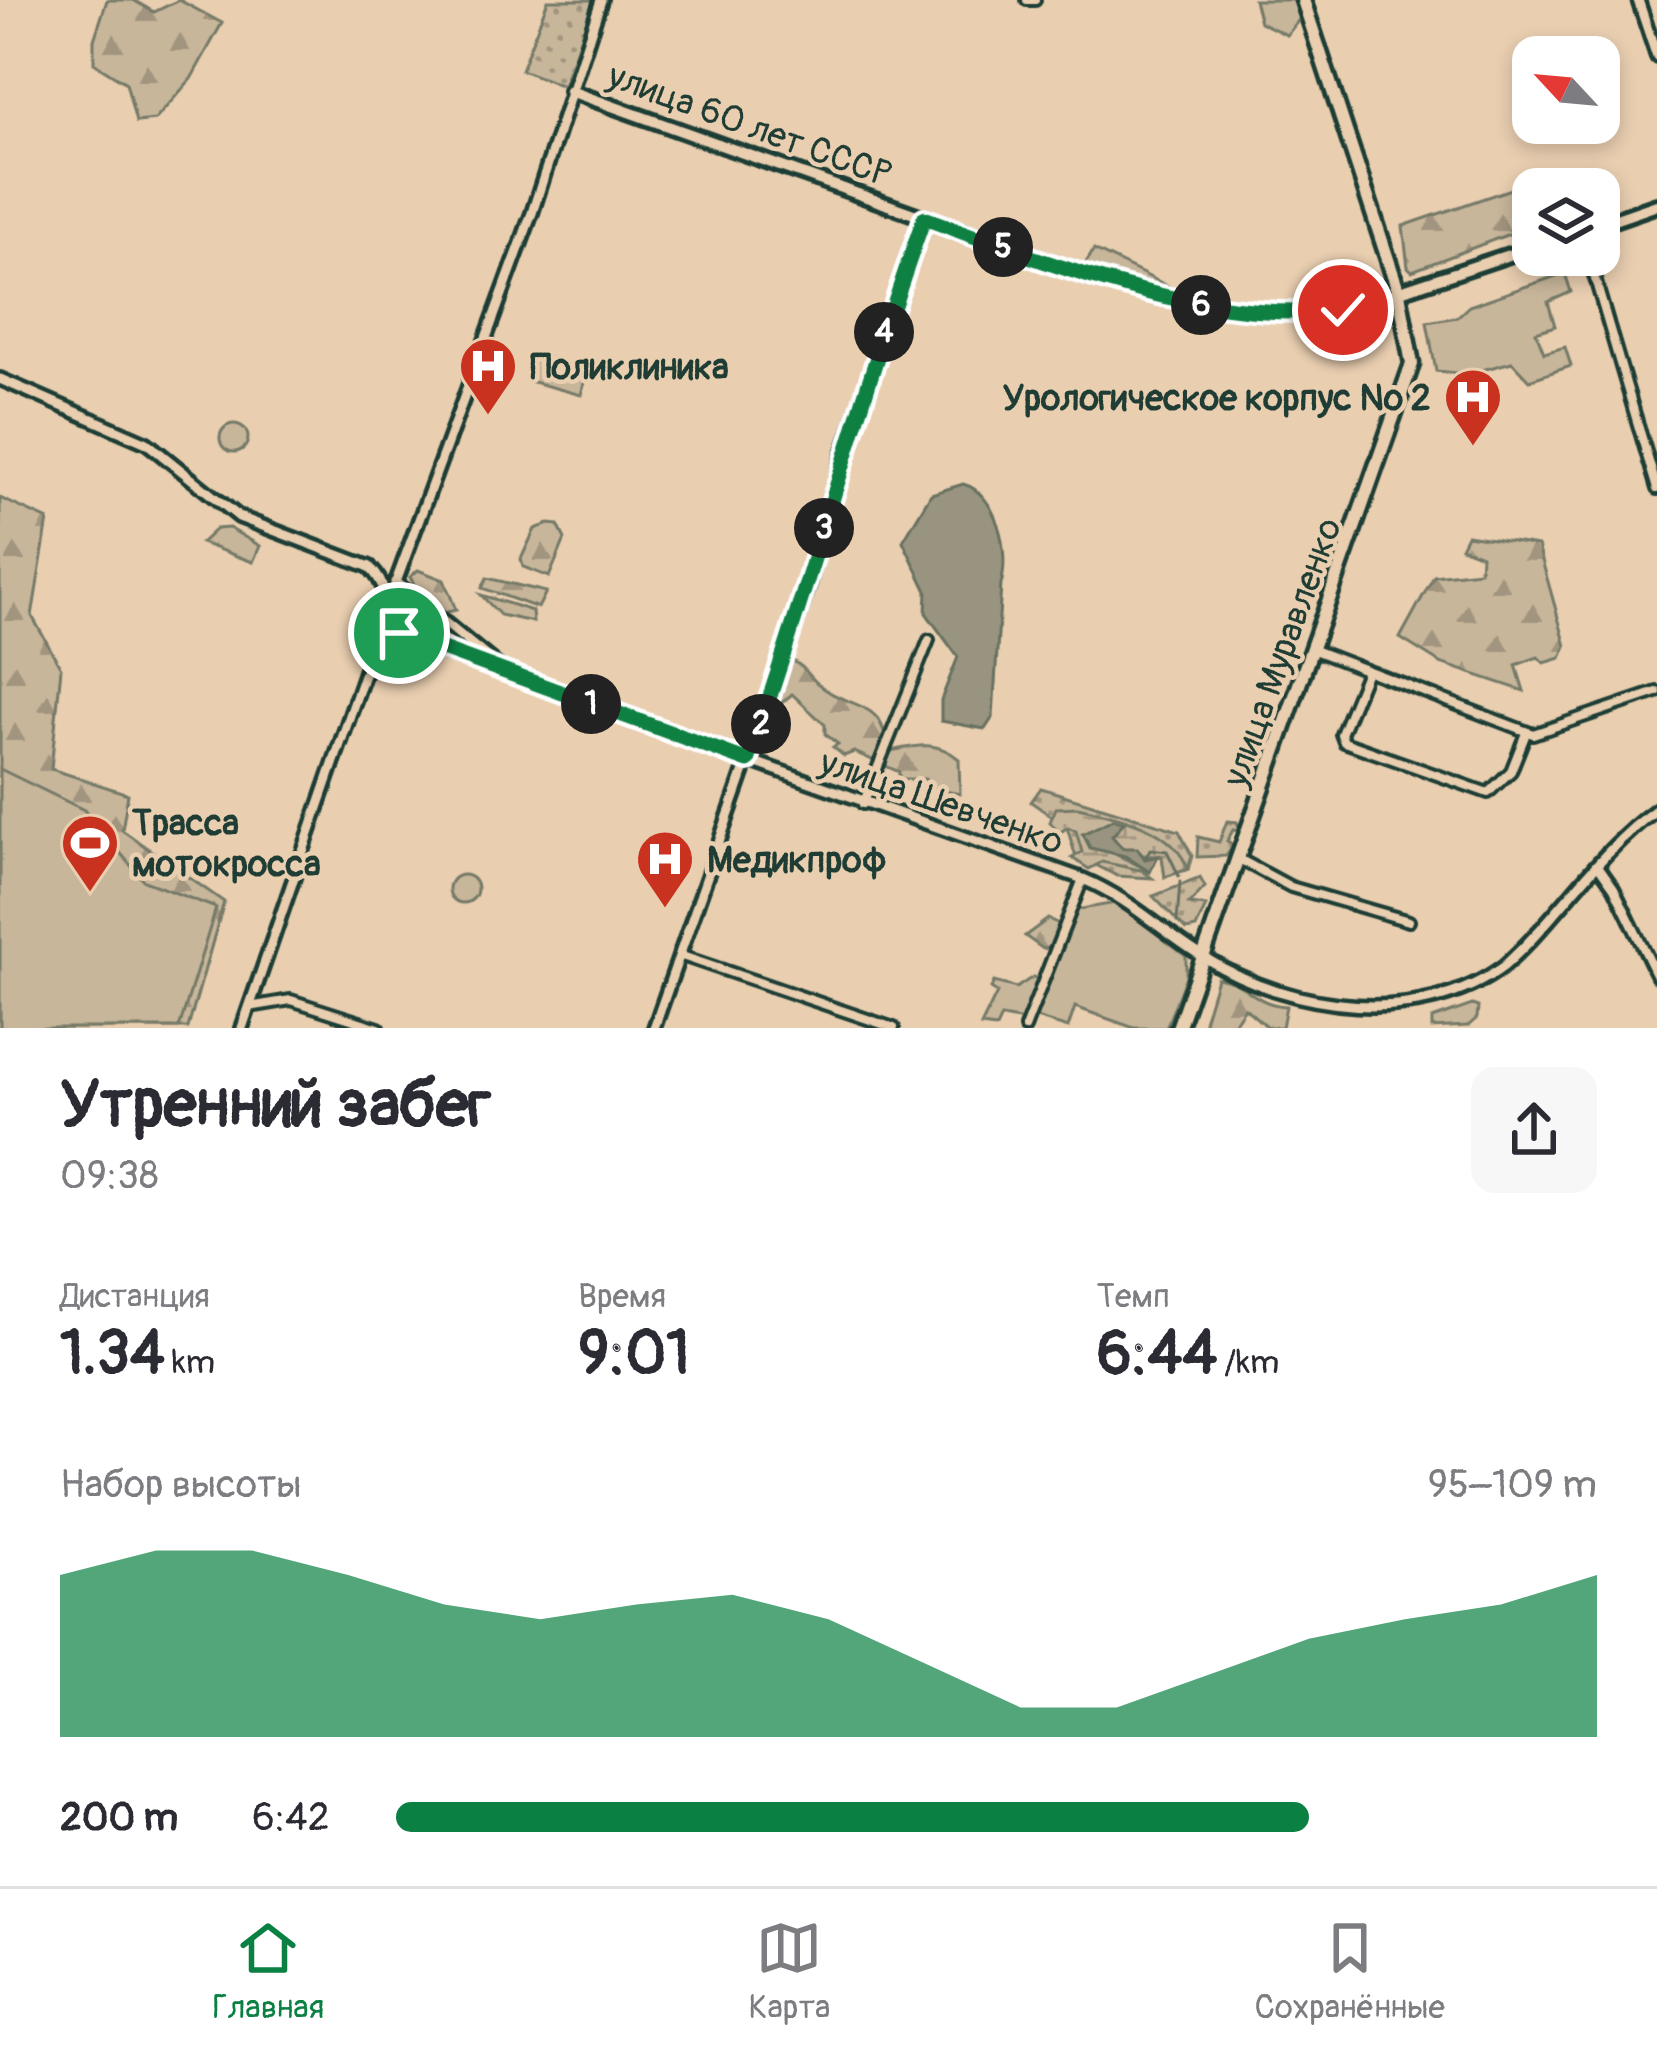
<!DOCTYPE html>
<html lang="ru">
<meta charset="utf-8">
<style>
body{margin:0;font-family:Pangolin,sans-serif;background:#f7f7f7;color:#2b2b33;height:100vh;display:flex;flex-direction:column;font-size:45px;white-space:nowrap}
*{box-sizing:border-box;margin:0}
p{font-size:39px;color:#7c7c81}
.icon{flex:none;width:66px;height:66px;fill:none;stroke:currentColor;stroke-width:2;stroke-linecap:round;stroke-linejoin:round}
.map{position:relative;height:1028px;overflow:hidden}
.panel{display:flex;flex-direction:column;background:#fff;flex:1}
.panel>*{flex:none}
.needle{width:78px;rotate:296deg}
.buttons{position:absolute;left:1512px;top:36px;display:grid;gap:24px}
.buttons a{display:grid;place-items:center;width:108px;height:108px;border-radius:24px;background:#fff;box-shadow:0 6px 18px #0003;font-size:60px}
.pin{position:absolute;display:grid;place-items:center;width:102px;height:102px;color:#fff;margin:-51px;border:6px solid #fff;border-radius:50%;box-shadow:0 3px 12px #0007}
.km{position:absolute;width:60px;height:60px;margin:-30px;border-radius:50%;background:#222;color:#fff;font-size:33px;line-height:60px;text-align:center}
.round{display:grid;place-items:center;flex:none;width:126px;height:126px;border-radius:24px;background:#f7f7f7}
.headline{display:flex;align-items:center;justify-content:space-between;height:204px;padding:0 60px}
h1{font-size:66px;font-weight:800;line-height:90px}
.stats{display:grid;grid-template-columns:repeat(3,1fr);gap:18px;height:204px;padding:12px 60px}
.stats div{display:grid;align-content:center}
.stats b{font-size:60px;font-weight:800}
.stats small{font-size:33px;font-weight:400}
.stats p{font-size:33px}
.chart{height:336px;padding:24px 60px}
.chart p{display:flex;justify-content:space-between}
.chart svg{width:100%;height:216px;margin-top:12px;fill:#0b8043;opacity:.7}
ul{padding:0 60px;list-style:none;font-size:39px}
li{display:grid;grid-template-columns:192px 144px 1fr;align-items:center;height:90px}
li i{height:30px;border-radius:15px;background:#0b8043}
.dock{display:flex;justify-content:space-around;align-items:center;height:168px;border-top:3px solid #e1e1e2;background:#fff;font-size:33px;color:#7c7c81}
.dock a{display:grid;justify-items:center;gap:6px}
.dock .active{color:#0b8043}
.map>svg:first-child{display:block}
.grass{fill:url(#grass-dots);stroke:#747a68;stroke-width:3}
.forest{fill:url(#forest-firs);stroke:#747a68;stroke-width:3}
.wetland{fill:url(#wetland-marsh);stroke:#747a68;stroke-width:3}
.park{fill:#c8b69b;stroke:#747a68;stroke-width:3}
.water{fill:#99947f;stroke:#687161;stroke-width:3}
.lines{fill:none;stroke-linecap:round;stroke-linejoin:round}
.stream{stroke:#687161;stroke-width:3}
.minor-casing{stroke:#1f3d34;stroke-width:16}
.tertiary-casing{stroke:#1f3d34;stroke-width:18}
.secondary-casing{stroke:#1f3d34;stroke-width:20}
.primary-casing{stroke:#1f3d34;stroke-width:21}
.minor{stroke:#e9ceb0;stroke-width:8}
.tertiary{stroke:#e9ceb0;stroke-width:9}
.secondary{stroke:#e9ceb0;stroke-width:10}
.primary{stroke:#e9ceb0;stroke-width:12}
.route-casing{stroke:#fff;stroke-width:24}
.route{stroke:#0b8043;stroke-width:15}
.labels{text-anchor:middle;stroke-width:9;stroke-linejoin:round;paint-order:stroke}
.street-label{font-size:36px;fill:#1f3d34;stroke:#e9ceb0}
.poi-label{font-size:36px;font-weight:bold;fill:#1f3d34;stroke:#e9ceb0;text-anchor:start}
</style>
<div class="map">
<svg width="1657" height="1028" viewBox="0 0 1657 1028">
<defs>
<pattern id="grass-dots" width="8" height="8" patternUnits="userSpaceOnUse" patternTransform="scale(3)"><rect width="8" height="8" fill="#c8b69b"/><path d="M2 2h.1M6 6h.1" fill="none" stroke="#a2957f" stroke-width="1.8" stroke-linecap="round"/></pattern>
<pattern id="forest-firs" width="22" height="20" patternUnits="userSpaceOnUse" patternTransform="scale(3)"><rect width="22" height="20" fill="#c8b69b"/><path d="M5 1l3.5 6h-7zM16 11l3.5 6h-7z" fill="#a2957f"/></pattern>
<pattern id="wetland-marsh" width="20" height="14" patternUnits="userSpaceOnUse" patternTransform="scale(3)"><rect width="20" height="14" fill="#c8b69b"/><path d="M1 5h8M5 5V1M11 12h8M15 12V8" fill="none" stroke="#a2957f"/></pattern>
</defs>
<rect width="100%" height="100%" fill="#e9ceb0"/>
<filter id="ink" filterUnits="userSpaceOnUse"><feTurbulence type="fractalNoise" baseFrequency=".00833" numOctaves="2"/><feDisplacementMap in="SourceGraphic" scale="24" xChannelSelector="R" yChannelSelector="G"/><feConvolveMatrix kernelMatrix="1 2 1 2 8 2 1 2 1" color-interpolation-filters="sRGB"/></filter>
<g filter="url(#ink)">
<path class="grass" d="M548 0H594L563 86 521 70Z
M400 597 431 619 428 632 417 635 400 626 393 607Z
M1041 788 1179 831 1192 856 1188 869 1165 877 1162 856C1140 857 1127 854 1111 837L1123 822 1091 831 1152 878 1117 876 1075 854 1067 827 1031 802Z
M1227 821 1237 822 1240 831 1233 830 1227 841 1233 846 1226 856 1197 857 1198 837 1219 842Z
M1200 878 1205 887 1189 904 1206 906 1196 928 1186 930 1153 896Z"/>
<path class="forest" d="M107 0H133L154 12 179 0 222 23 191 79 155 120 136 122 126 83 94 63V40Z
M1525 184 1533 225 1412 271 1408 267 1403 226Z
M1094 250 1174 289 1139 286 1082 269Z
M0 498 48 520 32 616 61 668 51 769 128 794 122 830 224 902 188 1028H0Z
M549 524 558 525 565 539 549 577 523 567 521 559 535 529Z
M229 528 260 546 253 562 201 543 216 529Z
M1467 535 1538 546 1566 646 1561 658 1544 663 1538 657 1516 665 1524 691 1440 663 1400 638 1434 576 1480 571 1481 555 1461 547Z
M418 570 444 580 456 610 443 613 418 592 410 577Z
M487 578 546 592 538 608 482 588Z
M481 595 532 611 533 622 500 615Z
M788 659C805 666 805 672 817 683 846 710 888 698 886 752 915 746 935 739 959 759L960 794 929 788 925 779H899V772L854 752 844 756 833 747 838 744 825 734V725L792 694 770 713Z
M1048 919 1061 925 1053 947 1043 949 1025 936Z
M1033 977 1040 980 1024 1021 1001 1017 996 1028 981 1026 997 993 991 989 994 982 1016 988Z
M1217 978C1248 982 1253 1004 1286 1006L1282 1027H1267L1245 1008 1231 1028H1207L1204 1021Z
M1472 1005 1478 1007 1477 1018 1468 1026 1432 1028V1019Z"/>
<path class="wetland" d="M1078 807C1117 816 1173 827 1188 869L1165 877 1162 856C1140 857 1127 854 1111 837L1123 822 1083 834C1105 853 1126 857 1150 872L1102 862 1089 869 1072 858 1082 852 1076 831 1068 827 1059 833 1050 822 1056 808Z"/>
<path class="park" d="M1254 0H1296L1301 17 1287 35 1260 22Z
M1565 273 1571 292 1548 302 1555 326 1536 332 1544 353 1565 347 1571 366 1529 380 1512 362 1467 374 1436 371 1427 322 1457 317 1469 306Z
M538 354 587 372 581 395 529 381 526 373Z
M220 438a14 14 0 1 1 28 0a14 14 0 1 1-28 0Z
M0 769 84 810 144 881 216 908 179 1028H0Z
M449 889a14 14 0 1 1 28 0a14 14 0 1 1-28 0Z
M1116 903 1186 956V976L1166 1028H1134L1075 1007 1068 1028 1033 1017 1075 910Z"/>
<path class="water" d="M963 484C998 493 1010 555 1001 584L993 717 985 729 941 721V700L958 657 926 613 927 591 903 541 931 494Z
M1113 819 1124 822 1112 836 1122 848H1137L1145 859 1158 856 1150 872 1125 856 1090 848 1083 834Z"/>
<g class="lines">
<path class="stream" d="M1145 859 1150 849 1167 851 1179 876
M1177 922 1180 882"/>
<defs>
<path id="minor" d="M1027 0H1035
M1588 255 1657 489
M1314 650 1533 734 1657 692
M1367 671 1341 734 1344 742 1488 793 1511 771 1526 733
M863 804 929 640
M1239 859 1291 887 1409 921
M1597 864 1614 888 1657 976
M679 955 894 1028
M249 1007 291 1000 379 1028
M1025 1028 1083 879"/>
<path id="tertiary" d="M1638 0 1657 57
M0 379 147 443 239 517 370 567
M368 566C393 588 383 615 403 637L1083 879C1131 899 1162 932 1205 958 1292 1012 1422 1028 1504 966 1559 917 1597 852 1657 809
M395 582 498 666
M419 640 436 632 435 614
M242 1028 396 582 532 213 601 0
M654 1028 809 585 844 451 924 218"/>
<path id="secondary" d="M570 91 1087 276 1196 304 1266 312 1343 310 1533 247
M1599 225 1657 205"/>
<path id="primary" d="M1178 1028 1412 364 1399 293 1303 0"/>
</defs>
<use href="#minor" class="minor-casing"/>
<use href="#tertiary" class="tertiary-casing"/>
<use href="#secondary" class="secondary-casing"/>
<use href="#primary" class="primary-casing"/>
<use href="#minor" class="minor"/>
<use href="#tertiary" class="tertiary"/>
<use href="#secondary" class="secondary"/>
<use href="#primary" class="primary"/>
</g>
</g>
<g class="lines" filter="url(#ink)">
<defs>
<path id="route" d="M399 633 748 761C811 581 860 397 924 218 1059 267 1196 324 1343 310"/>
</defs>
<use href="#route" class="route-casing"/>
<use href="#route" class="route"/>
</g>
<defs>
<symbol id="hospital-pin" viewBox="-11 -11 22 30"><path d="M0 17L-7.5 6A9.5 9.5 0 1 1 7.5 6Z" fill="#c8321e" stroke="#e9ceb0"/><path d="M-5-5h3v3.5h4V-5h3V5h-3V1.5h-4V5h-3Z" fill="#fff"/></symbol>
<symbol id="stadium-pin" viewBox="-11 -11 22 30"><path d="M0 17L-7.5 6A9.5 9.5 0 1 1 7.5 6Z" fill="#c8321e" stroke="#e9ceb0"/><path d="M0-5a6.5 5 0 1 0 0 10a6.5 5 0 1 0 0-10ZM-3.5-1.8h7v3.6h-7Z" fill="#fff"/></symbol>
</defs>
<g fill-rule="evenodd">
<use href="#hospital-pin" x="455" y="333" width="66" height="90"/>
<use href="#hospital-pin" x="1440" y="364" width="66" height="90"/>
<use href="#stadium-pin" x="57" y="810" width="66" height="90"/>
<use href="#hospital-pin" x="632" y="826" width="66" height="90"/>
</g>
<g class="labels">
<g class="street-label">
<text transform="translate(750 124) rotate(20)" y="13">улица 60 лет СССР</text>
<text transform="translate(1281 652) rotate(-70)" y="13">улица Муравленко</text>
<text transform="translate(942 801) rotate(19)" y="13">улица Шевченко</text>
</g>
<g class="poi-label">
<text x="530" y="379">Поликлиника</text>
<text x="1431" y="410" text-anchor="end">Урологическое корпус № 2</text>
<text x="132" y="835">Трасса<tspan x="132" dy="41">мотокросса</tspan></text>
<text x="707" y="872">Медикпроф</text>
</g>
</g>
</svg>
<div class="buttons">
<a><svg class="needle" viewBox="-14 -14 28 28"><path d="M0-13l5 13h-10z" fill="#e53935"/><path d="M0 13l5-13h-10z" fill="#7c7c81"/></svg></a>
<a><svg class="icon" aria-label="layers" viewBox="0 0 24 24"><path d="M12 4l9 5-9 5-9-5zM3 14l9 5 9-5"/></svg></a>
</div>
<div class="pin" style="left:399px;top:633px;background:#1e9e55"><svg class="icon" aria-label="arrive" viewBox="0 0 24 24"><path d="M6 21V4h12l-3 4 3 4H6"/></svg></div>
<div class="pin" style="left:1343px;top:310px;background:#d93025"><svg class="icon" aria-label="check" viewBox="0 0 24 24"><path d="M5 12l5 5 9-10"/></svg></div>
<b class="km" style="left:591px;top:704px">1</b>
<b class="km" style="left:761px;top:724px">2</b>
<b class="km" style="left:824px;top:528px">3</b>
<b class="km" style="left:884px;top:332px">4</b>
<b class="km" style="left:1003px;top:247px">5</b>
<b class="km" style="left:1201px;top:305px">6</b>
</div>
<section class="panel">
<div class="headline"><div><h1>Утренний забег</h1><p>09:38</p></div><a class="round"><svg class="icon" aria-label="share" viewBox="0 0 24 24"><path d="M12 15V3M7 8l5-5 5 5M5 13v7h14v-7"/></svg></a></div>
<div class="stats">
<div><p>Дистанция</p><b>1.34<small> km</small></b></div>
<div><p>Время</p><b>9:01</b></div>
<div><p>Темп</p><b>6:44<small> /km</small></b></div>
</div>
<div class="chart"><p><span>Набор высоты</span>95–109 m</p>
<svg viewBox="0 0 160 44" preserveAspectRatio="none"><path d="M0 44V11L10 6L20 6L30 11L40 17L50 20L60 17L70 15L80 20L90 29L100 38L110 38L120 31L130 24L140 20L150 17L160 11V44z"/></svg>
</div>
<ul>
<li><b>200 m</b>6:42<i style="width:76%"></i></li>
</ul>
</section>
<nav class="dock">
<a class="active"><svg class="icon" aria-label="home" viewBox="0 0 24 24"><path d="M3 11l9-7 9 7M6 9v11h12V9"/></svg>Главная</a>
<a><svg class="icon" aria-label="map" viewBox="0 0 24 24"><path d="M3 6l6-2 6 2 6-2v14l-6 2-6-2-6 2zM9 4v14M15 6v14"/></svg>Карта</a>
<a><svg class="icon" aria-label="saved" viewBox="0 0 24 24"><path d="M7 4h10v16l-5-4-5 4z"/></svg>Сохранённые</a>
</nav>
